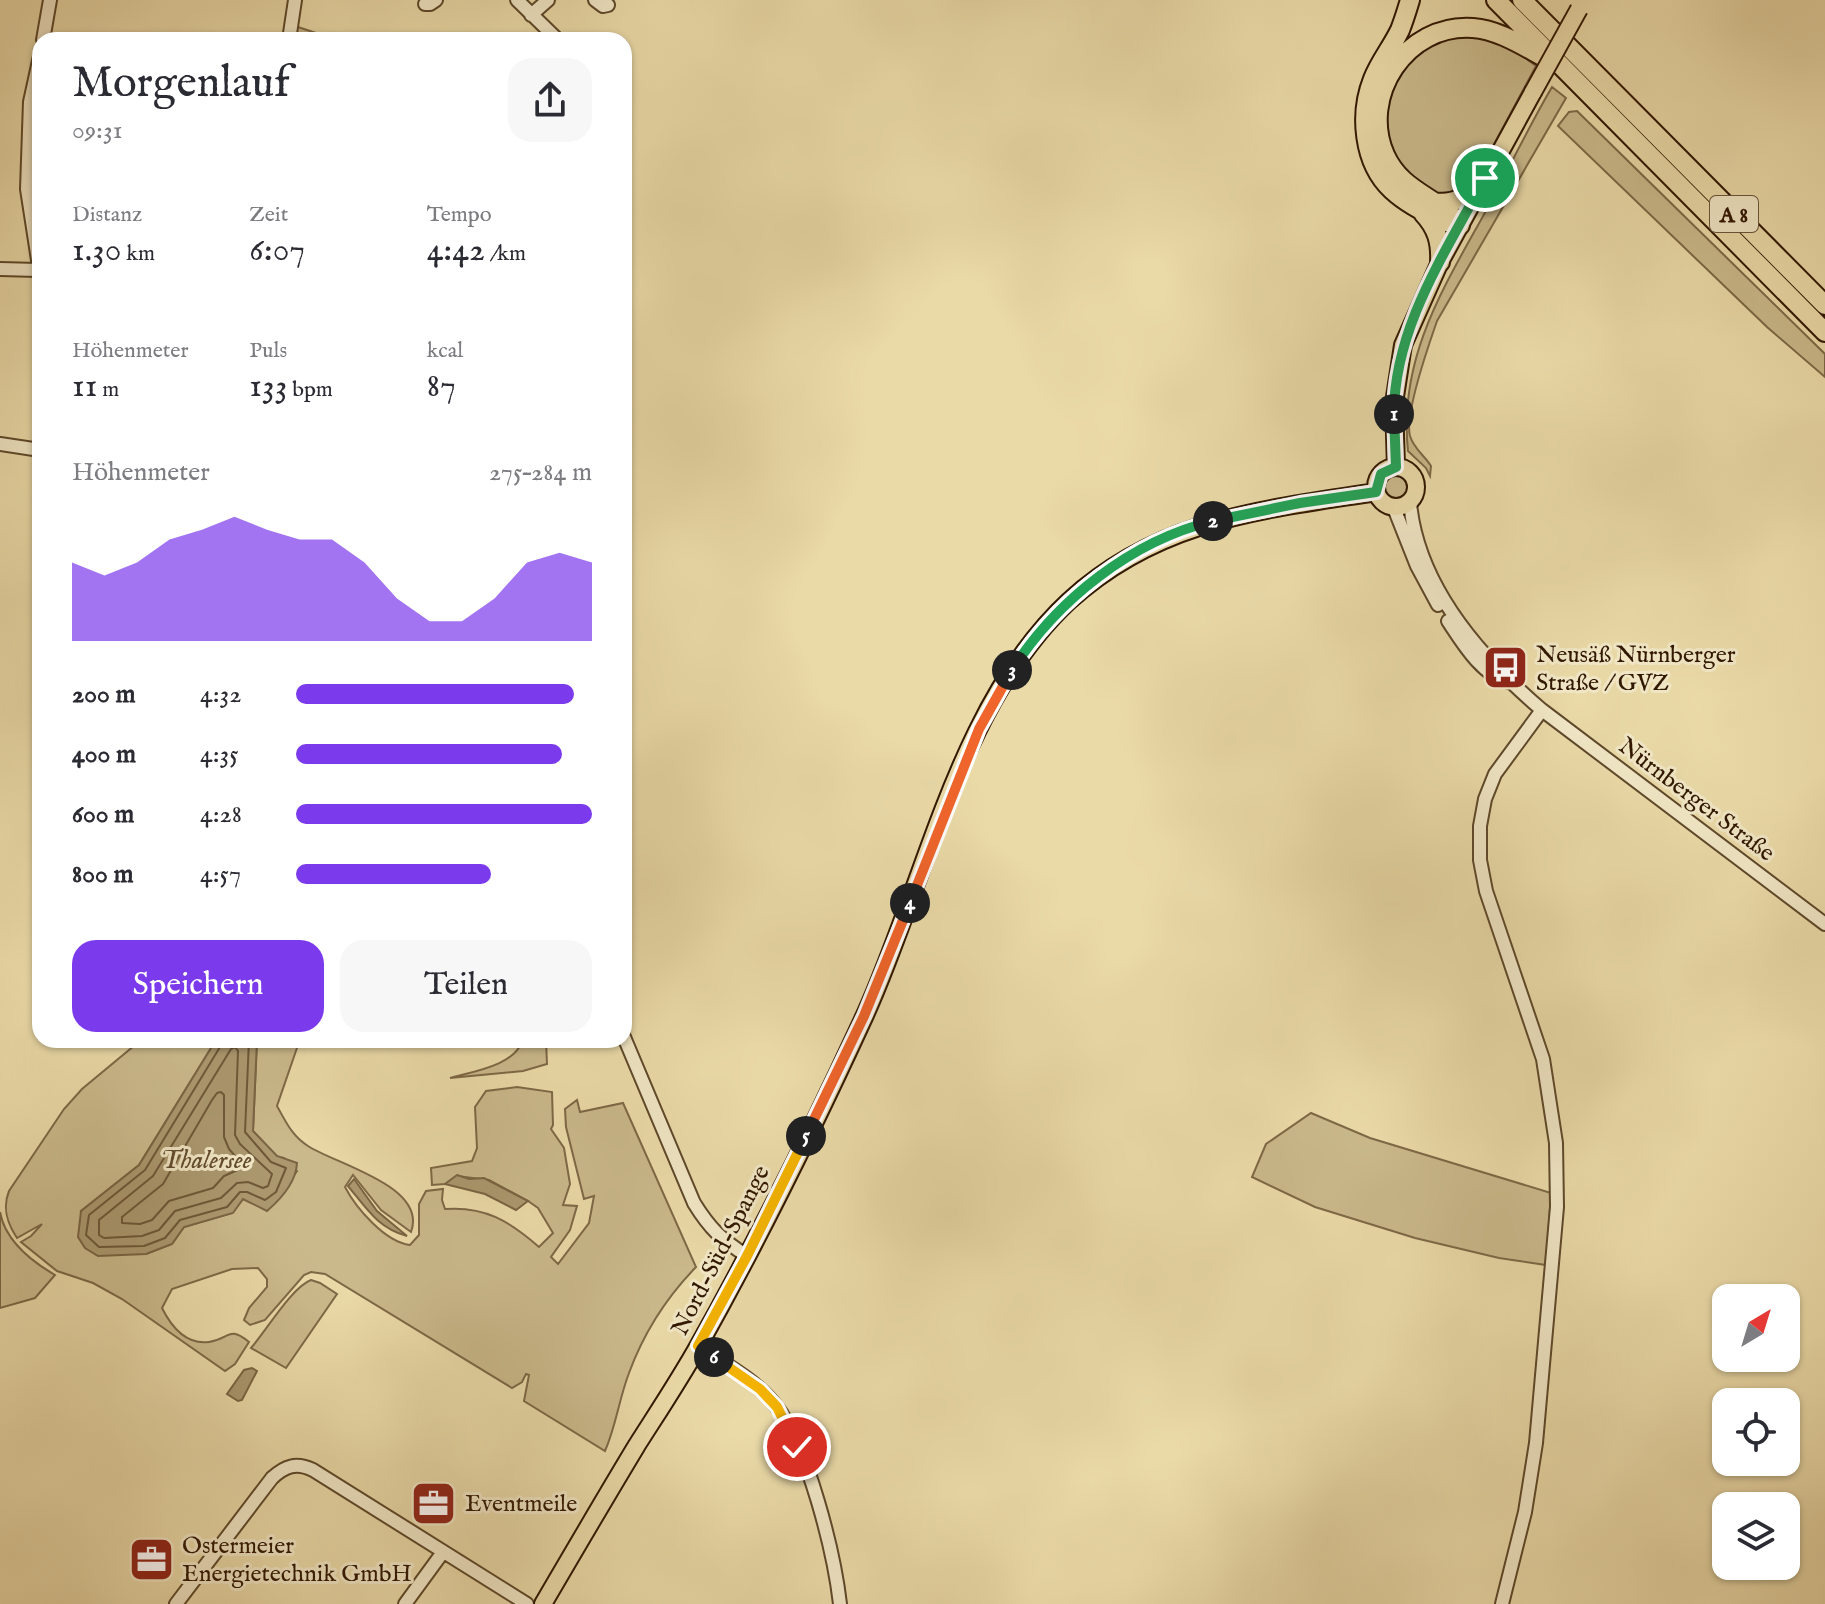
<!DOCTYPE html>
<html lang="de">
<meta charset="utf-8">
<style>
body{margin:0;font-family:"IM FELL English",serif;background:#f7f7f7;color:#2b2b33;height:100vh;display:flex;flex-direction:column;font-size:30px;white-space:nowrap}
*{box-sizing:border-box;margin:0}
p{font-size:26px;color:#7c7c81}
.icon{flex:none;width:44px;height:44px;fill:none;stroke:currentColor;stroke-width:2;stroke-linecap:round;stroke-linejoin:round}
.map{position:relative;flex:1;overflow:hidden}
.side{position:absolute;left:32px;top:32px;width:600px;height:1016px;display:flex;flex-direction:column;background:#fff;border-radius:24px;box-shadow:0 2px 6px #0004}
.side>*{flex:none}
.needle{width:52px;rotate:38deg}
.tools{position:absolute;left:1712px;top:1284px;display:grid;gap:16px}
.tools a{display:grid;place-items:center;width:88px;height:88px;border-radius:16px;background:#fff;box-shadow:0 2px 6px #0004;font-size:40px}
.pin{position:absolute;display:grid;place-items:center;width:68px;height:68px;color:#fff;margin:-34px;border:4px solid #fff;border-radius:50%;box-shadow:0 2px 8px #0007}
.km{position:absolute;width:40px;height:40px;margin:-20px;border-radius:50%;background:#222;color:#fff;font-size:22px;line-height:40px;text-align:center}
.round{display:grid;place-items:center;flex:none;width:84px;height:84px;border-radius:24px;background:#f7f7f7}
.summary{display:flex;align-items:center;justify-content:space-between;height:136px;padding:0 40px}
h1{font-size:44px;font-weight:600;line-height:60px}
.metrics{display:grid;grid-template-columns:repeat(3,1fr);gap:12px;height:136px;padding:8px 40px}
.metrics div{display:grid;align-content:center}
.metrics b{font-size:34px;font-weight:600}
.metrics small{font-size:22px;font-weight:400}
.metrics p{font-size:22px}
.chart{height:224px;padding:16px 40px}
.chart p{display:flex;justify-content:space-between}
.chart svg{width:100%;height:144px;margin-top:8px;fill:#7c3aed;opacity:.7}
.cta{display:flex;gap:16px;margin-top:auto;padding:16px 40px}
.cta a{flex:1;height:92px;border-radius:24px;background:#7c3aed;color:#fff;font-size:32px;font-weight:600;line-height:92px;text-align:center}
.cta a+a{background:#f7f7f7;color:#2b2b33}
ul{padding:0 40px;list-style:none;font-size:26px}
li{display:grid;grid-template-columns:128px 96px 1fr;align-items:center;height:60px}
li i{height:20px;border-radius:10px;background:#7c3aed}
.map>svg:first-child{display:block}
.green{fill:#cab98b;stroke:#7d6846;stroke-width:2}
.water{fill:#ab986f;stroke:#7a6443;stroke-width:2}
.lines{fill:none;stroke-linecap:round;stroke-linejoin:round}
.shore{stroke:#6e5838;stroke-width:2}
.minor-casing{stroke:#5e482a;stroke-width:16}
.major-casing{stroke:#301700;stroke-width:20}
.highway-casing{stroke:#301700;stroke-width:22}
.minor{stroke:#f1e7c6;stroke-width:12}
.major{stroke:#eadaa8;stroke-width:16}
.highway{stroke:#eadaa8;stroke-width:18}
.major-bridge-casing{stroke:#301700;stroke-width:20;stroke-linecap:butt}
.major-bridge{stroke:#eadaa8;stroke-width:16}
.split-1-casing{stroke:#fff;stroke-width:16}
.split-2-casing{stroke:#fff;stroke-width:16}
.split-3-casing{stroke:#fff;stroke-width:16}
.split-4-casing{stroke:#fff;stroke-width:16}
.split-5-casing{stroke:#fff;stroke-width:16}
.split-6-casing{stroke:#fff;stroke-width:16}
.split-7-casing{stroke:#fff;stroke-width:16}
.split-1{stroke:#22a559;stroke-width:10}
.split-2{stroke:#22a559;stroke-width:10}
.split-3{stroke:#22a559;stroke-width:10}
.split-4{stroke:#f0652b;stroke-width:10}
.split-5{stroke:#f0652b;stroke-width:10}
.split-6{stroke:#f5b400;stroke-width:10}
.split-7{stroke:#f5b400;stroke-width:10}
.labels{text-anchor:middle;stroke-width:6;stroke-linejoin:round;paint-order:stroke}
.shield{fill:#f1e7c6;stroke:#6a553b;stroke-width:2}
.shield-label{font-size:22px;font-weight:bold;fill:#301700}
.poi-label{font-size:24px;fill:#301700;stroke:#f1e7c6;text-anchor:start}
.street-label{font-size:24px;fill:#301700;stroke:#f1e7c6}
.water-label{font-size:26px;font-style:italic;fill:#614b2c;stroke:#f1e7c6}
</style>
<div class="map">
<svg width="1825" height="1604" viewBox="0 0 1825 1604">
<rect width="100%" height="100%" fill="#eadaa8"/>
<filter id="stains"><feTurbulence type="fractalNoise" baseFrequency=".0025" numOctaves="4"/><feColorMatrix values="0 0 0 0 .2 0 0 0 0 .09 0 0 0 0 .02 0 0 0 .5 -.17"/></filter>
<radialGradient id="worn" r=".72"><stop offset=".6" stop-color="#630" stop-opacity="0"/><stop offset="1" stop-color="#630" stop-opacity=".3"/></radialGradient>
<path class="green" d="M292 25 337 40H289Z
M1473 34 1509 46 1536 66 1478 174 1457 194 1429 197 1386 149 1381 124 1396 73 1426 46 1450 37Z
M1552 87 1566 98 1437 321C1429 344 1404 414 1410 436 1414 449 1424 455 1431 466L1430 476 1426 468 1408 451C1399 365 1436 300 1477 227 1503 181 1525 133 1552 87Z
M1577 111 1825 354V377L1767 327 1558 126 1569 112Z
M1380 488a16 16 0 1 1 32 0a16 16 0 1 1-32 0Z
M141 1040H216L139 1165 81 1211 127 1254H146L172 1244 184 1227 232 1213 243 1199 252 1203 292 1178 297 1171 284 1158 277 1157 253 1131 257 1040H304L298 1045 277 1106C286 1122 292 1136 308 1146 335 1164 428 1186 411 1232L381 1210 353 1175 345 1187C356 1208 385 1242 410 1245L419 1235V1204L426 1191 443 1189 442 1200 445 1209C485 1206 509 1221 539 1247L553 1233 538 1208 528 1201 489 1180 457 1176 445 1184 432 1185 431 1168 472 1161 477 1148 475 1107 486 1091 517 1087 552 1092 553 1125 551 1129 564 1148 570 1184 563 1205 577 1206 570 1230 551 1257 558 1264 589 1223 594 1196 584 1199 566 1127 565 1109 577 1100 580 1112 623 1103 696 1267C666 1298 644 1332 629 1373 619 1399 616 1426 605 1451L524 1401 529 1375 526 1374 522 1382 512 1388 325 1274 311 1272 304 1275 265 1320 250 1325 244 1320 249 1308 267 1287V1279L258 1268 232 1269 172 1289 162 1308C171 1326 186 1345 209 1342 230 1339 228 1325 249 1342L235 1364 225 1371 122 1299 93 1283 57 1271 21 1242 31 1236 42 1224 17 1238C7 1223 2 1208 9 1191L64 1109 82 1089Z
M522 1040H546L547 1064 523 1071 450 1078C471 1072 517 1065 522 1040Z
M1311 1113 1370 1138 1551 1193 1546 1265 1499 1258 1415 1238 1315 1207 1252 1177 1266 1144Z
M0 1212C5 1240 31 1261 55 1275L35 1298 0 1308Z
M311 1280 320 1283 337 1294 286 1368 251 1348C266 1331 292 1287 311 1280Z"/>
<path class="water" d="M216 1040H257L253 1131 277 1156 297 1163C296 1182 281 1199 267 1211L243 1199 233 1213 184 1227 172 1244 146 1254 98 1256 85 1248 78 1237 81 1211 139 1165Z
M457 1175 469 1179 484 1178 528 1201 516 1210 485 1194 445 1184Z
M354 1179 377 1211 407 1236C378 1228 367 1209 348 1186Z
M252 1368 257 1371 242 1400 238 1401 227 1394 244 1370Z"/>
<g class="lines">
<path class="shore" d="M222 1040 220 1047 145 1170 89 1215 86 1235 99 1247 144 1246 165 1238 180 1220 227 1207 240 1192H247L265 1200 276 1192 286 1168 271 1162 245 1132 249 1040
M235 1047 238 1051 235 1135 240 1144 272 1174 268 1186 263 1188 248 1182 237 1183 221 1198 175 1211 159 1230 142 1236 104 1238 99 1235V1220L153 1176 231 1049Z
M221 1092 224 1095V1137L229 1149 242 1164V1168L224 1176 213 1188 169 1201 152 1220 140 1224 122 1223V1217L163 1184 212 1100 217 1093Z"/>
<defs>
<path id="minor" d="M517 0 558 40
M595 0 603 6 608 5
M425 4H430L436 0
M531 15 548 0
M43 40 50 0
M289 40 295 0
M40 56 30 102 27 189 40 273
M0 269 38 270
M0 444 40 450
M1410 503C1418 588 1481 658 1542 710L1825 924
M1394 508 1417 566 1438 605
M1448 621C1462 642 1482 676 1509 682
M624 1037 694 1203C710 1229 722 1240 747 1256
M698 1346C725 1364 756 1380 776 1406 808 1447 834 1552 840 1604
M176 1604 272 1478C285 1466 296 1462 313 1470L527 1604
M405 1604 443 1552
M1502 1604 1525 1512 1536 1443 1557 1207 1556 1143 1543 1059 1486 891 1480 860V826L1485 799 1495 774 1542 710"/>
<path id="major" d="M1376 487a20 20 0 1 1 40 0a20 20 0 1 1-40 0Z
M1396 467 1394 403 1403 345 1440 262 1533 92
M543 1604C574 1551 605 1498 637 1445 658 1412 680 1379 699 1345 759 1238 814 1126 865 1015 926 881 959 703 1069 601 1159 519 1262 510 1376 492"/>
<path id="highway" d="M1410 0C1407 10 1404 20 1400 30 1392 47 1380 61 1373 79 1359 114 1363 163 1392 190 1407 204 1427 214 1445 222
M1496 0 1825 332
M1522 0 1825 305
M1433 202C1456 206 1469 195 1485 178
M1423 213C1437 228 1441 242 1440 262
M1460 225C1438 196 1402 193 1385 155 1359 96 1406 23 1473 28 1499 30 1523 46 1546 58"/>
</defs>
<use href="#minor" class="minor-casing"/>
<use href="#major" class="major-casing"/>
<use href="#highway" class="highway-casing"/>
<use href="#minor" class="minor"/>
<use href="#major" class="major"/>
<use href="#highway" class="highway"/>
<defs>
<path id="major-bridge" d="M1533 92 1579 9"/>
</defs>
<use href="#major-bridge" class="major-bridge-casing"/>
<use href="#major-bridge" class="major-bridge"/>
</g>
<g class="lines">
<defs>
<path id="split-1" d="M1394 414C1394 327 1446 252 1485 178"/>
<path id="split-2" d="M1213 521 1300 503 1376 492 1381 474 1396 467 1394 414"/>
<path id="split-3" d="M1012 670C1057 600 1131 541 1213 521"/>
<path id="split-4" d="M910 903 979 729 1012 670"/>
<path id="split-5" d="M806 1136 864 1016 910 903"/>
<path id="split-6" d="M714 1357 698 1346 747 1256 806 1136"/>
<path id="split-7" d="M714 1357 760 1389 777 1407 797 1447"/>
</defs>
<use href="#split-1" class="split-1-casing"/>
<use href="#split-2" class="split-2-casing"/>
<use href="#split-3" class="split-3-casing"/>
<use href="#split-4" class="split-4-casing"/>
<use href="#split-5" class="split-5-casing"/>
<use href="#split-6" class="split-6-casing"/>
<use href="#split-7" class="split-7-casing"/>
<use href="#split-1" class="split-1"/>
<use href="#split-2" class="split-2"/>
<use href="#split-3" class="split-3"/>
<use href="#split-4" class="split-4"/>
<use href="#split-5" class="split-5"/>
<use href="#split-6" class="split-6"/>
<use href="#split-7" class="split-7"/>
</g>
<defs>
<symbol id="bus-square" viewBox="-11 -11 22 22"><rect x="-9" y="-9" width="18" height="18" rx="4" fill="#8f2418" stroke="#f1e7c6"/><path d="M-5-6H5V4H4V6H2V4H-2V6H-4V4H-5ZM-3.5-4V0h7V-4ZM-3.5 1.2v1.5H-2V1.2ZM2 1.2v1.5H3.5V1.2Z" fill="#fff"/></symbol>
<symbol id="office-square" viewBox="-11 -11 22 22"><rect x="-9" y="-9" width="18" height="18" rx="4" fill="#8f2418" stroke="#f1e7c6"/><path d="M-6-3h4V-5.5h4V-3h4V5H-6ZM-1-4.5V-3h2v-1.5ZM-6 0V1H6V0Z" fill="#fff"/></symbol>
</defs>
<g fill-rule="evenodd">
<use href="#bus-square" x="1480" y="642" width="51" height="51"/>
<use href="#office-square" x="408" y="1478" width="51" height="51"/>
<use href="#office-square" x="126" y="1534" width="51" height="51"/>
</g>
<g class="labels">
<rect class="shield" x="1710" y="196" width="48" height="36" rx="6"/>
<g class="shield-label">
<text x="1734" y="222">A 8</text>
</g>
<g class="poi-label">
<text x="1536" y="662">Neusäß Nürnberger<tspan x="1536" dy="28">Straße / GVZ</tspan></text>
<text x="465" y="1511">Eventmeile</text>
<text x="182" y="1553">Ostermeier<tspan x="182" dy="28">Energietechnik GmbH</tspan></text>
</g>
<g class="street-label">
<text transform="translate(1697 799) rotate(37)" y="8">Nürnberger Straße</text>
<text transform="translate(720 1250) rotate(-63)" y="8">Nord-Süd-Spange</text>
</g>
<g class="water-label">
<text x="206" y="1168">Thalersee</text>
</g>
</g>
<rect width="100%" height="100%" filter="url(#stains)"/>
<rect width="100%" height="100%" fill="url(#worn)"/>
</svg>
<div class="tools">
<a><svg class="needle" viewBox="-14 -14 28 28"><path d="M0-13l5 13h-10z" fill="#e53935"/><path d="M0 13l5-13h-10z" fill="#7c7c81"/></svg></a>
<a><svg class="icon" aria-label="locate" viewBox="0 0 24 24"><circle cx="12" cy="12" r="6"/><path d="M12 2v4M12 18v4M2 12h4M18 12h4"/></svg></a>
<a><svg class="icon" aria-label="layers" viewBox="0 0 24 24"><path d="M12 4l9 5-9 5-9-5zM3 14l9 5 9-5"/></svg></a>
</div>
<div class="pin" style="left:1485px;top:178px;background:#1e9e55"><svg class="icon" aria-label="arrive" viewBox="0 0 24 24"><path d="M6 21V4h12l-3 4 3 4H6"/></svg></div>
<div class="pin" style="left:797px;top:1447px;background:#d93025"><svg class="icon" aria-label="check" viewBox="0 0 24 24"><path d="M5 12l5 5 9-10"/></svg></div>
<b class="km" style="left:1394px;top:414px">1</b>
<b class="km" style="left:1213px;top:521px">2</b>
<b class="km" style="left:1012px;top:670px">3</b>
<b class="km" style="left:910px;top:903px">4</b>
<b class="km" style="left:806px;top:1136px">5</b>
<b class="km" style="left:714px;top:1357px">6</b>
<section class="side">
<div class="summary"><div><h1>Morgenlauf</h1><p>09:31</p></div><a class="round"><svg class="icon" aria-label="share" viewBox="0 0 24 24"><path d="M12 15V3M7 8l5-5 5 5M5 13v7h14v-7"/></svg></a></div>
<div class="metrics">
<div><p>Distanz</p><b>1.30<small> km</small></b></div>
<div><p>Zeit</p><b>6:07</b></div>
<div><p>Tempo</p><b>4:42<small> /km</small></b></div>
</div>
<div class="metrics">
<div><p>Höhenmeter</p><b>11<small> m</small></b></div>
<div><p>Puls</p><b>133<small> bpm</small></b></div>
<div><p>kcal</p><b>87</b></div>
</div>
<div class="chart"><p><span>Höhenmeter</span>275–284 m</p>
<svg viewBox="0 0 160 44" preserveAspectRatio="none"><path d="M0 44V20L10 24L20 20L30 13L40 10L50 6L60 10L70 13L80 13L90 20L100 31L110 38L120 38L130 31L140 20L150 17L160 20V44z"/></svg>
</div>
<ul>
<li><b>200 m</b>4:32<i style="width:94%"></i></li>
<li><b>400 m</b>4:35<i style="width:90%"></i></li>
<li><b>600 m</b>4:28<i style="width:100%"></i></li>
<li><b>800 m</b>4:57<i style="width:66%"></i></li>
</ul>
<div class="cta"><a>Speichern</a><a>Teilen</a></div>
</section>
</div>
